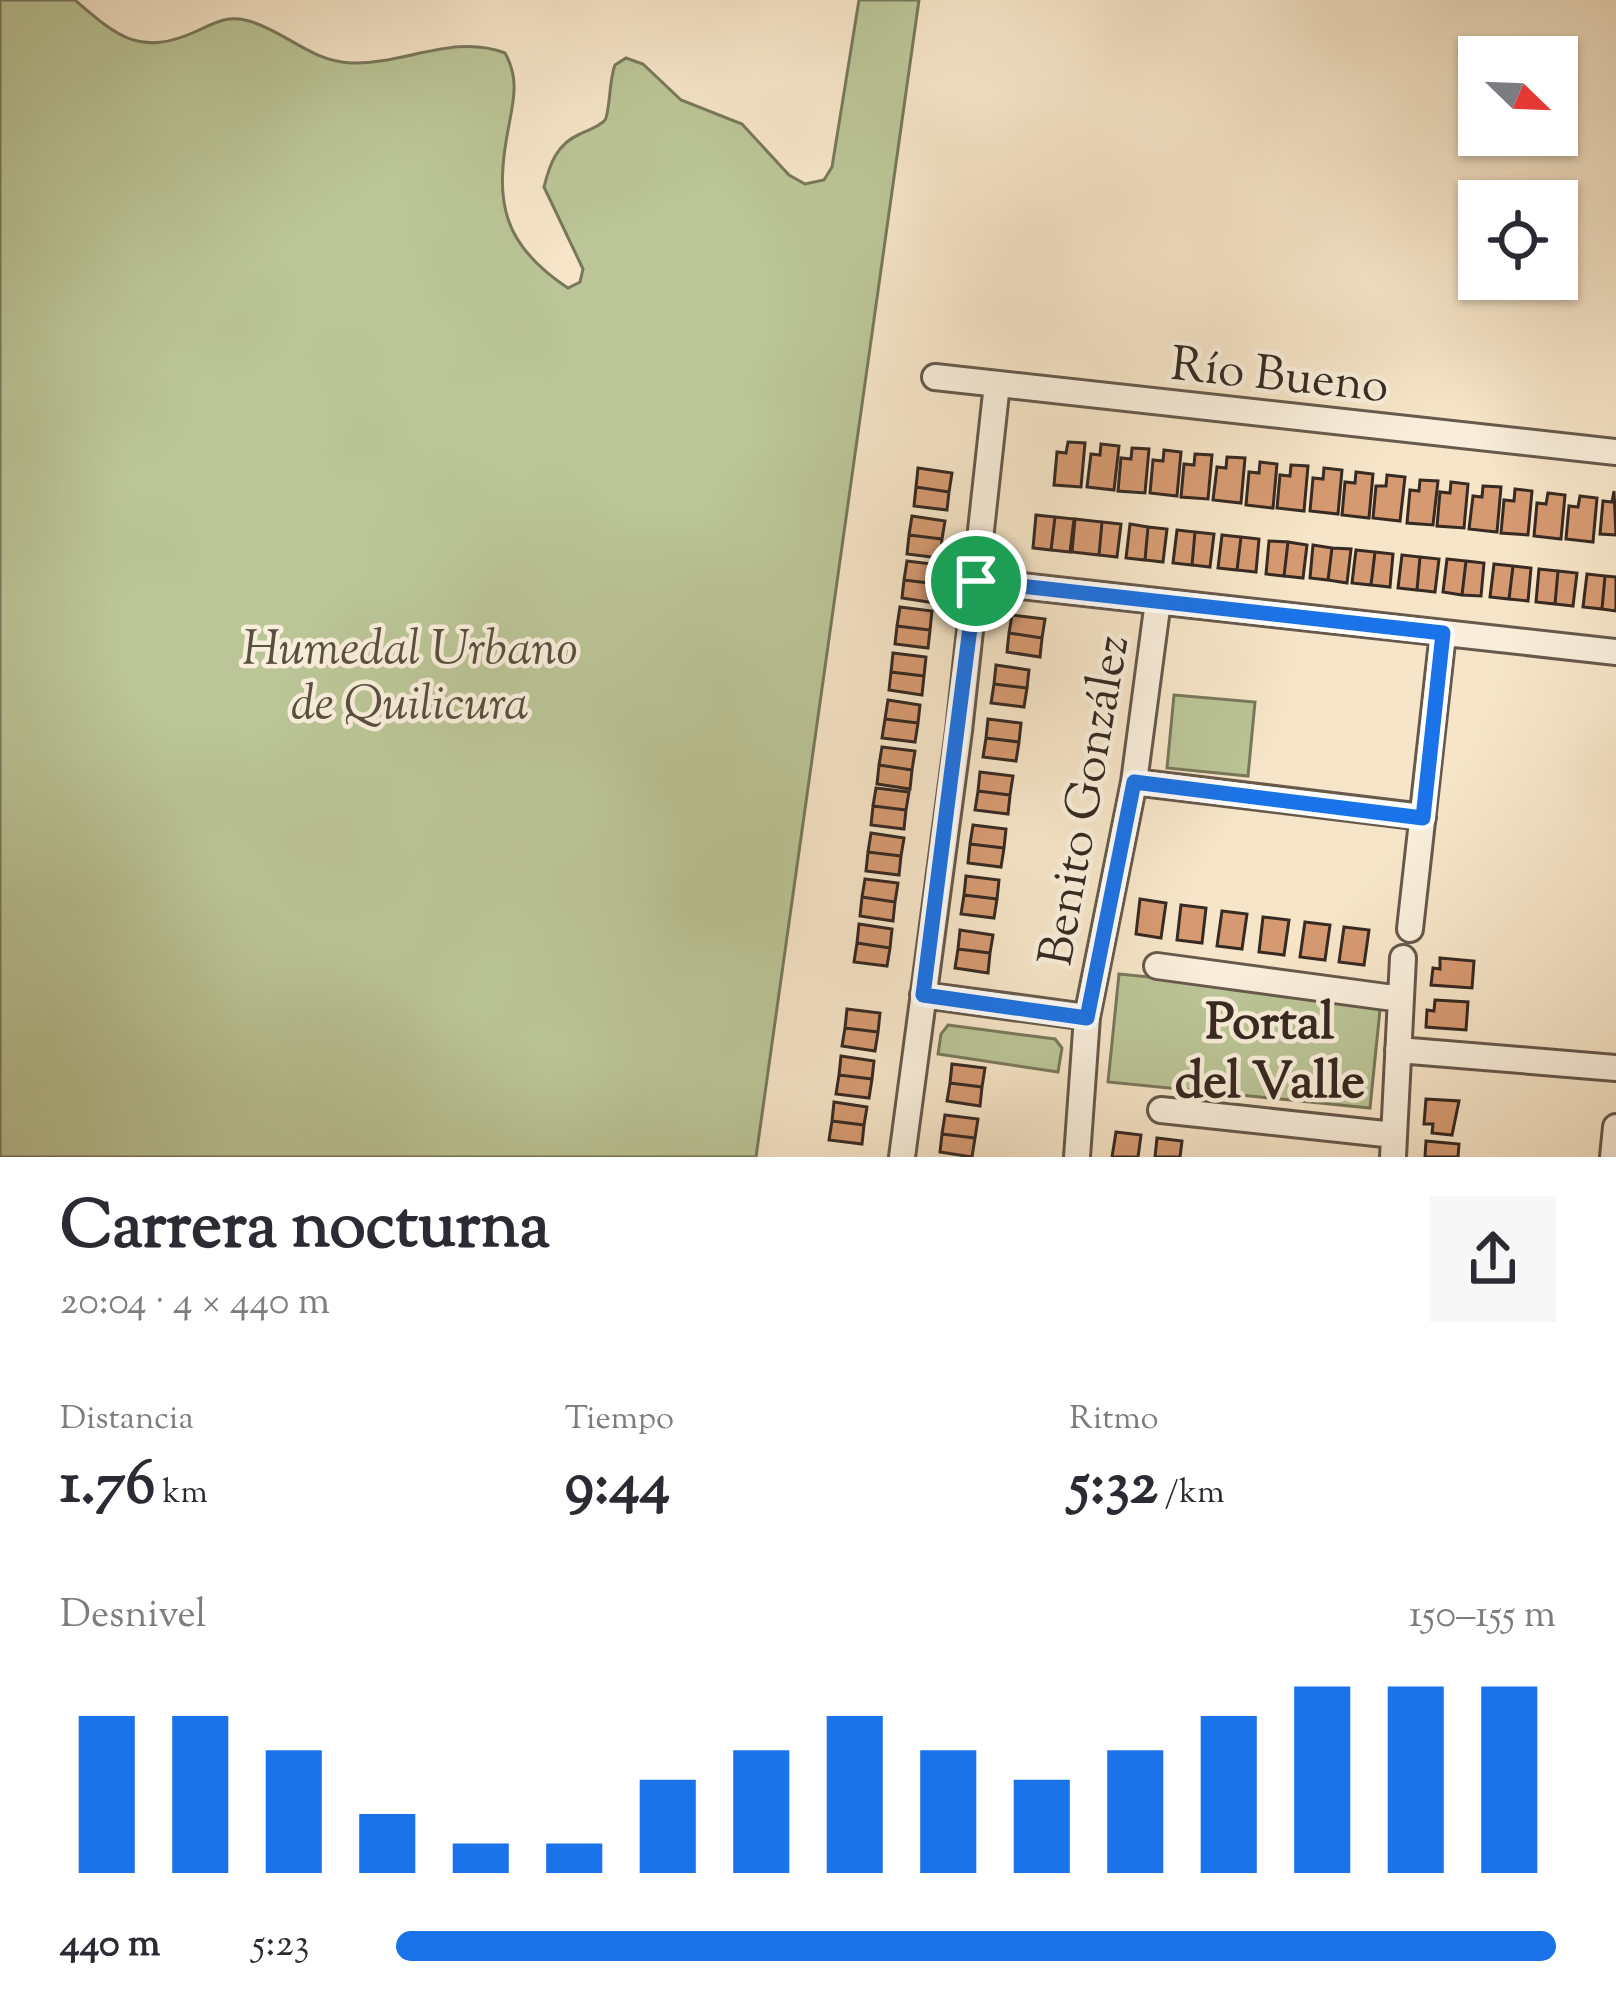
<!DOCTYPE html>
<html lang="es">
<meta charset="utf-8">
<style>
body{margin:0;font-family:"Sorts Mill Goudy",serif;background:#f7f7f7;color:#2b2b33;height:100vh;display:flex;flex-direction:column;font-size:45px;white-space:nowrap}
*{box-sizing:border-box;margin:0}
p{font-size:39px;color:#7c7c81}
.icon{flex:none;width:66px;height:66px;fill:none;stroke:currentColor;stroke-width:2;stroke-linecap:round;stroke-linejoin:round}
.map{position:relative;height:1157px;overflow:hidden}
.details{display:flex;flex-direction:column;background:#fff;flex:1}
.details>*{flex:none}
.needle{width:78px;rotate:113deg}
.tools{position:absolute;left:1458px;top:36px;display:grid;gap:24px}
.tools a{display:grid;place-items:center;width:120px;height:120px;border-radius:0px;background:#fff;box-shadow:0 3px 9px #0004;font-size:60px}
.pin{position:absolute;display:grid;place-items:center;width:102px;height:102px;color:#fff;margin:-51px;border:6px solid #fff;border-radius:50%;box-shadow:0 3px 12px #0007}
.round{display:grid;place-items:center;flex:none;width:126px;height:126px;border-radius:0px;background:#f7f7f7}
.head{display:flex;align-items:center;justify-content:space-between;height:204px;padding:0 60px}
h1{font-size:66px;font-weight:700;line-height:90px}
.metrics{display:grid;grid-template-columns:repeat(3,1fr);gap:18px;height:204px;padding:12px 60px}
.metrics div{display:grid;align-content:center}
.metrics b{font-size:60px;font-weight:700}
.metrics small{font-size:33px;font-weight:400}
.metrics p{font-size:33px}
.chart{height:336px;padding:24px 60px}
.chart p{display:flex;justify-content:space-between}
.chart svg{width:100%;height:216px;margin-top:12px;stroke:#1a73e8;stroke-width:6}
ul{padding:0 60px;list-style:none;font-size:39px}
li{display:grid;grid-template-columns:192px 144px 1fr;align-items:center;height:90px}
li i{height:30px;border-radius:15px;background:#1a73e8}
.map>svg:first-child{display:block}
.green{fill:#bbc597;stroke:#79785c;stroke-width:3}
.building{fill:#d69a72;stroke:#372a22;stroke-width:3}
.lines{fill:none;stroke-linecap:round;stroke-linejoin:round}
.street-casing{stroke:#67594c;stroke-width:30}
.street{stroke:#f9eedb;stroke-width:24}
.route-casing{stroke:#fff;stroke-width:24}
.route{stroke:#1a73e8;stroke-width:15}
.labels{text-anchor:middle;stroke-width:9;stroke-linejoin:round;paint-order:stroke}
.street-label{font-size:48px;fill:#372a22;stroke:#f9eedb}
.park-label{font-size:48px;font-style:italic;fill:#58513f;stroke:#f9eedb}
.neighbourhood-label{font-size:51px;font-weight:bold;fill:#372a22;stroke:#f9eedb}
</style>
<div class="map">
<svg width="1616" height="1157" viewBox="0 0 1616 1157">
<rect width="100%" height="100%" fill="#f6e5c8"/>
<filter id="stains"><feTurbulence type="fractalNoise" baseFrequency=".00167" numOctaves="4"/><feColorMatrix values="0 0 0 0 .2 0 0 0 0 .09 0 0 0 0 .02 0 0 0 .5 -.17"/></filter>
<radialGradient id="worn" r=".72"><stop offset=".6" stop-color="#630" stop-opacity="0"/><stop offset="1" stop-color="#630" stop-opacity=".3"/></radialGradient>
<path class="green" d="M0 0H75C118 37 140 57 197 31 216 22 228 15 249 21 285 31 312 62 351 63 403 65 454 33 505 53 519 78 514 98 509 125 494 200 501 244 568 288L580 282 583 269 544 187C550 163 557 144 580 134 588 130 599 127 605 120 610 112 609 80 615 65L626 58 643 64 681 100 742 124 789 175 805 184 824 180 832 167 859 0H919L756 1157H0Z
M1174 695 1255 702 1248 776 1167 768Z
M1119 974 1381 1000 1370 1108 1108 1082Z
M948 1025 1055 1039 1062 1048 1058 1072 938 1054 941 1034Z"/>
<path class="building" d="M1068 442 1085 443 1081 487 1054 485 1057 452 1066 453Z
M1101 444 1119 446 1114 490 1087 487 1091 454 1100 455Z
M1132 448 1149 449 1145 493 1118 491 1121 458 1131 459Z
M1164 450 1181 452 1177 496 1150 493 1153 460 1163 461Z
M1195 454 1212 455 1208 499 1181 497 1184 464 1194 465Z
M1227 457 1245 458 1241 503 1213 500 1217 467 1226 468Z
M1260 462 1277 464 1273 508 1246 505 1249 472 1259 473Z
M1291 465 1308 466 1304 511 1277 508 1280 475 1290 476Z
M918 468 952 473 949 492 916 487Z
M1324 468 1342 470 1338 514 1310 511 1313 478 1323 479Z
M1356 472 1373 474 1369 518 1342 515 1345 482 1355 483Z
M1387 475 1405 477 1400 521 1373 518 1376 486H1386Z
M1420 480 1438 481 1433 525 1407 523 1410 490 1419 491Z
M1451 482 1468 484 1464 528 1437 526 1440 492 1450 493Z
M1483 486 1501 487 1497 532 1469 529 1473 496 1482 497Z
M916 487 949 492 947 510 914 506Z
M1515 489 1532 491 1528 535 1501 533 1504 500 1514 501Z
M1614 491 1616 535 1600 534 1603 501 1612 502Z
M1548 493 1565 495 1561 539 1534 536 1537 503 1546 504Z
M1580 496 1597 498 1593 542 1566 539 1569 506 1578 507Z
M1036 515 1055 517 1051 550 1033 548Z
M912 516 945 521 942 539 909 535Z
M1055 517 1074 519 1070 552 1051 550Z
M1075 519 1102 522 1099 555 1072 552Z
M1102 522 1121 524 1117 557 1099 555Z
M1130 524 1148 527 1145 560 1126 558Z
M1148 527 1167 529 1163 562 1145 560Z
M1177 530 1195 532 1192 565 1173 563Z
M1195 532 1214 534 1210 567 1192 565Z
M909 535 942 539 940 558 907 554Z
M1222 535 1241 537 1237 570 1218 568Z
M1241 537 1259 539 1256 572 1237 570Z
M1269 541 1288 542 1284 576 1266 574Z
M1288 542 1307 545 1303 578 1284 576Z
M1313 545 1332 548 1328 580 1310 578Z
M1332 548 1351 549 1347 583 1328 580Z
M1356 550 1375 552 1371 585 1352 583Z
M1375 552 1393 554 1390 587 1371 585Z
M1402 555 1420 557 1417 590 1398 588Z
M1420 557 1439 559 1435 592 1417 590Z
M1447 559 1466 561 1462 595 1443 592Z
M907 561 940 565 937 584 904 580Z
M1466 561 1484 563 1481 596 1462 595Z
M1494 564 1513 566 1509 599 1490 597Z
M1513 566 1531 568 1528 601 1509 599Z
M1539 569 1558 571 1555 604 1536 602Z
M1558 571 1577 573 1573 606 1555 604Z
M1587 574 1605 576 1602 609 1583 607Z
M1605 576 1616 577V611L1602 609Z
M904 580 937 584 935 603 902 598Z
M900 607 932 611 930 630 897 626Z
M1012 615 1045 619 1042 638 1009 633Z
M897 626 930 630 928 648 895 644Z
M1009 633 1042 638 1040 657 1007 652Z
M893 653 926 657 924 676 891 672Z
M996 665 1029 670 1027 688 994 684Z
M891 672 924 676 922 695 889 690Z
M994 684 1027 688 1024 707 991 703Z
M888 700 920 705 918 723 885 719Z
M885 719 918 723 915 742 882 738Z
M988 719 1021 723 1019 742 986 738Z
M986 738 1019 742 1016 761 983 757Z
M882 747 915 751 912 770 879 765Z
M879 765 912 770 910 789 877 784Z
M980 772 1013 776 1010 795 978 791Z
M876 788 909 792 906 810 873 806Z
M978 791 1010 795 1008 814 975 810Z
M873 806 906 810 904 829 871 825Z
M973 825 1006 829 1004 848 970 844Z
M871 833 904 838 901 856 868 852Z
M970 844 1004 848 1001 867 968 863Z
M868 852 901 856 899 875 866 871Z
M966 876 999 880 997 899 964 895Z
M865 879 898 883 895 902 862 897Z
M964 895 997 899 994 918 961 914Z
M862 897 895 902 893 921 860 916Z
M1140 899 1166 903 1161 938 1136 934Z
M1181 905 1206 908 1202 943 1177 940Z
M1222 911 1247 914 1242 949 1217 946Z
M1263 917 1289 920 1284 955 1259 952Z
M1305 922 1330 925 1325 960 1300 957Z
M859 924 892 929 890 948 857 943Z
M1344 927 1369 930 1364 965 1339 962Z
M960 930 993 935 990 953 958 949Z
M857 943 890 948 887 966 854 962Z
M958 949 990 953 988 973 955 968Z
M1440 958 1474 961 1472 988 1431 985 1433 968 1440 969Z
M1435 1000 1468 1002 1466 1030 1426 1027 1427 1010 1434 1011Z
M847 1009 880 1013 878 1032 845 1028Z
M845 1028 878 1032 875 1051 842 1046Z
M841 1056 874 1061 872 1079 839 1075Z
M952 1064 985 1068 982 1087 950 1083Z
M839 1075 872 1079 869 1098 836 1094Z
M950 1083 982 1087 980 1106 947 1101Z
M1426 1099 1459 1101 1452 1135 1432 1133 1433 1124H1424Z
M834 1102 867 1107 864 1125 832 1121Z
M945 1115 978 1119 975 1138 942 1134Z
M832 1121 864 1125 862 1144 829 1140Z
M1116 1132 1141 1135 1138 1157H1112Z
M942 1134 975 1138 972 1157 940 1152Z
M1157 1138 1182 1141 1180 1157H1155Z
M1426 1141 1459 1144 1458 1157H1425Z"/>
<g class="lines">
<defs>
<path id="street" d="M935 377 1616 452
M976 581 1616 652
M1134 782 1423 817
M1410 929 1443 633
M1157 966 1401 999
M923 995 1087 1017
M1398 1050 1616 1068
M1161 1110 1394 1135
M902 1157 959 731 997 384
M1077 1157 1087 1017 1134 782 1158 601
M1393 1157 1403 958
M1613 1157 1616 1127"/>
</defs>
<use href="#street" class="street-casing"/>
<use href="#street" class="street"/>
</g>
<g class="lines">
<defs>
<path id="route" d="M976 581 1443 633 1423 818 1134 782 1087 1018 923 995Z"/>
</defs>
<use href="#route" class="route-casing"/>
<use href="#route" class="route"/>
</g>
<g class="labels">
<g class="street-label">
<text transform="translate(1280 373) rotate(6)" y="17">Río Bueno</text>
<text transform="translate(1082 800) rotate(-80)" y="17">Benito González</text>
</g>
<g class="park-label">
<text x="410" y="663">Humedal Urbano<tspan x="410" dy="55">de Quilicura</tspan></text>
</g>
<g class="neighbourhood-label">
<text x="1270" y="1038">Portal<tspan x="1270" dy="59">del Valle</tspan></text>
</g>
</g>
<rect width="100%" height="100%" filter="url(#stains)"/>
<rect width="100%" height="100%" fill="url(#worn)"/>
</svg>
<div class="tools">
<a><svg class="needle" viewBox="-14 -14 28 28"><path d="M0-13l5 13h-10z" fill="#e53935"/><path d="M0 13l5-13h-10z" fill="#7c7c81"/></svg></a>
<a><svg class="icon" aria-label="locate" viewBox="0 0 24 24"><circle cx="12" cy="12" r="6"/><path d="M12 2v4M12 18v4M2 12h4M18 12h4"/></svg></a>
</div>
<div class="pin" style="left:976px;top:581px;background:#1e9e55"><svg class="icon" aria-label="arrive" viewBox="0 0 24 24"><path d="M6 21V4h12l-3 4 3 4H6"/></svg></div>
</div>
<section class="details">
<div class="head"><div><h1>Carrera nocturna</h1><p>20:04 · 4 × 440 m</p></div><a class="round"><svg class="icon" aria-label="share" viewBox="0 0 24 24"><path d="M12 15V3M7 8l5-5 5 5M5 13v7h14v-7"/></svg></a></div>
<div class="metrics">
<div><p>Distancia</p><b>1.76<small> km</small></b></div>
<div><p>Tiempo</p><b>9:44</b></div>
<div><p>Ritmo</p><b>5:32<small> /km</small></b></div>
</div>
<div class="chart"><p><span>Desnivel</span>150–155 m</p>
<svg viewBox="0 0 160 44" preserveAspectRatio="none"><path d="M5 44V12M15 44V12M25 44V19M35 44V32M45 44V38M55 44V38M65 44V25M75 44V19M85 44V12M95 44V19M105 44V25M115 44V19M125 44V12M135 44V6M145 44V6M155 44V6"/></svg>
</div>
<ul>
<li><b>440 m</b>5:23<i style="width:100%"></i></li>
</ul>
</section>
